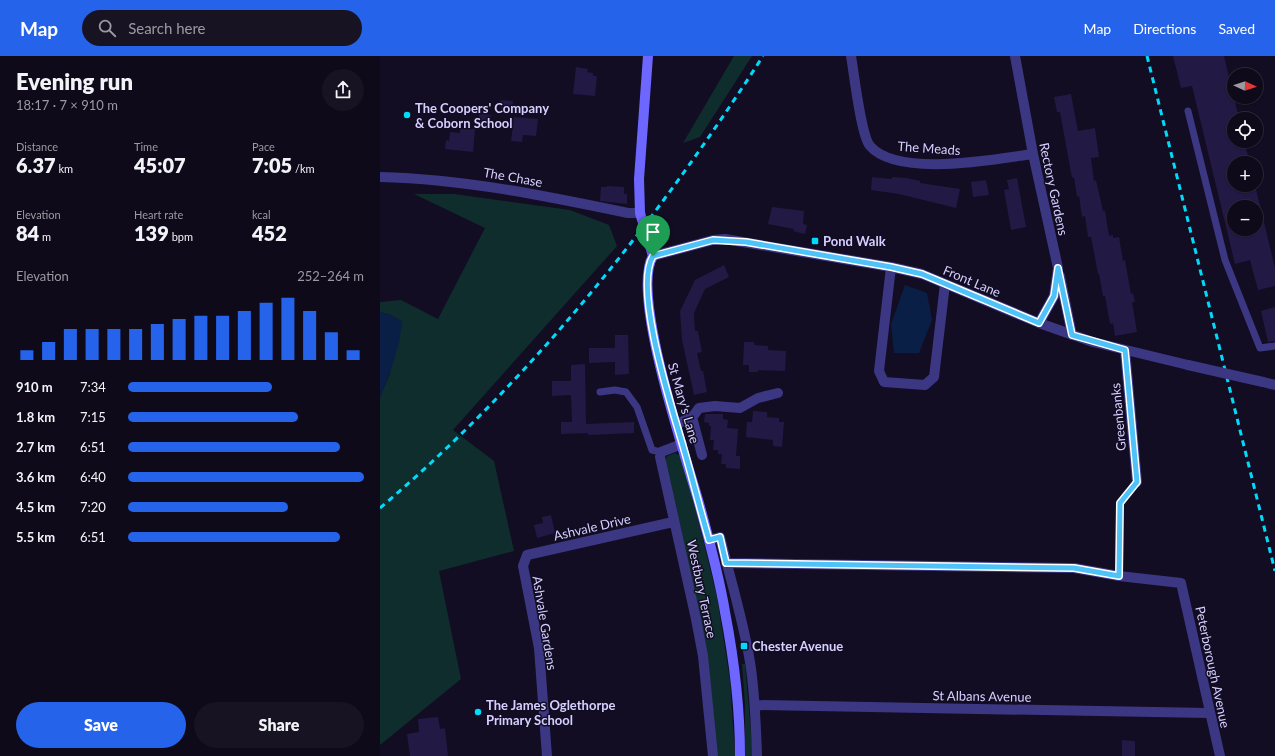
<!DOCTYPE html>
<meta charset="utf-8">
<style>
body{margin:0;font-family:Lato,sans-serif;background:#171323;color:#f1f3f6;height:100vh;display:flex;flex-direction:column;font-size:15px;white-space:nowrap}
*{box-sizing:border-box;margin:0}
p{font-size:13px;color:#9b9aa2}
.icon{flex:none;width:22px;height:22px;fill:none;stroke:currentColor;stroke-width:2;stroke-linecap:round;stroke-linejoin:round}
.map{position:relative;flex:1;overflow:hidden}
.drawer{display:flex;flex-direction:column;background:#0e0a1a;width:380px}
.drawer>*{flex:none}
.needle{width:26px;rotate:93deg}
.buttons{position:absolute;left:847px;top:12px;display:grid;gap:8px}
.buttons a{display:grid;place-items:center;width:36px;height:36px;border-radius:50%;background:#0e0a1a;box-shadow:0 1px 3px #0004,0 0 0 1px #2e2b39;font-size:20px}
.pin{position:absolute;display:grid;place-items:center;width:34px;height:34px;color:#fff;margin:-41px -17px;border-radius:50% 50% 50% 0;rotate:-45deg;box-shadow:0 0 4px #0007}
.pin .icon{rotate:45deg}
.round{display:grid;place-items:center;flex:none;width:42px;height:42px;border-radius:21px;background:#171323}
.summary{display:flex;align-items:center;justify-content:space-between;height:68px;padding:0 16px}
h1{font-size:22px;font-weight:800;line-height:30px}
.metrics{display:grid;grid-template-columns:repeat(3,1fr);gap:6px;height:68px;padding:4px 16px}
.metrics div{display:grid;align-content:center}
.metrics b{font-size:20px;font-weight:800}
.metrics small{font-size:11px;font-weight:400}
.metrics p{font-size:11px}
.chart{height:112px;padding:8px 16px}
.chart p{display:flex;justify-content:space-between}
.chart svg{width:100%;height:72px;margin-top:4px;stroke:#2563eb;stroke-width:6}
.primary-button{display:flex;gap:8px;margin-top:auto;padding:8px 16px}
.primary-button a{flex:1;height:46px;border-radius:24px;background:#2563eb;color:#fff;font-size:16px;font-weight:800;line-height:46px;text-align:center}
.primary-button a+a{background:#171323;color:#f1f3f6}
ul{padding:0 16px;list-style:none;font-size:13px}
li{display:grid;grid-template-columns:64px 48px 1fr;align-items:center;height:30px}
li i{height:10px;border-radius:5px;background:#2563eb}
header{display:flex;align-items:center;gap:24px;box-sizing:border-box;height:56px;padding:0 20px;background:#2563eb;color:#fff}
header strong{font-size:19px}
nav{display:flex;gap:22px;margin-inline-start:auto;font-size:14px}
.search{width:280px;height:36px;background:#171323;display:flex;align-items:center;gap:10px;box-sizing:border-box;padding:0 14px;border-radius:22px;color:#9b9aa2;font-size:15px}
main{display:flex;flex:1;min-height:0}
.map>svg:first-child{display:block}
.green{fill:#102d2d}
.water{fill:#0a1f45}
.building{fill:#231945;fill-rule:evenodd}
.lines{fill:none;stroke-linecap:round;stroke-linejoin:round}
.path{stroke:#2bb7b2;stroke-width:2;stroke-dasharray:2 3;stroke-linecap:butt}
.lane{stroke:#3c3783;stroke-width:7}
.street{stroke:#3c3783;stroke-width:10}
.secondary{stroke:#6e67ff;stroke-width:10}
.rail{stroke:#00dbfb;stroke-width:3;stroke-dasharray:6 5;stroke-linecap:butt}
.street-bridge{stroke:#3c3783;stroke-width:10}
.route-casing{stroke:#fff;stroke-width:8}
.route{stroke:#4fc3f7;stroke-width:5}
.poi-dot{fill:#00dbfb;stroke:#120d23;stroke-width:1.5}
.labels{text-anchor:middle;stroke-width:3;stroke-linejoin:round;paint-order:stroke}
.poi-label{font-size:13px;font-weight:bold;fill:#d6d0ff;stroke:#120d23;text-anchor:start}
.street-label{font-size:13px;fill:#d6d0ff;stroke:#120d23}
</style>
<header>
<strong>Map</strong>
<div class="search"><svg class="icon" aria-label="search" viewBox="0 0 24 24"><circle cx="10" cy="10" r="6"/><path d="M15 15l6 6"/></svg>Search here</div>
<nav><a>Map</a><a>Directions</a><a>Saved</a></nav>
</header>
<main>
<section class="drawer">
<div class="summary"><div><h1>Evening run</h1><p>18:17 · 7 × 910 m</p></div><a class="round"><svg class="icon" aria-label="share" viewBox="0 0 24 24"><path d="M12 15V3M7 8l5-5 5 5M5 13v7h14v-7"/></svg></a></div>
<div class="metrics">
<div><p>Distance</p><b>6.37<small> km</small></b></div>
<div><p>Time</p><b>45:07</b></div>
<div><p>Pace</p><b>7:05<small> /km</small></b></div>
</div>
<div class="metrics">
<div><p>Elevation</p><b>84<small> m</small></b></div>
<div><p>Heart rate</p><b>139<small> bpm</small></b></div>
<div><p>kcal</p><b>452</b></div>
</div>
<div class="chart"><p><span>Elevation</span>252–264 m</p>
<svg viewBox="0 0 160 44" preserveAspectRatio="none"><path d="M5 44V38M15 44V33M25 44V25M35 44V25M45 44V25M55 44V25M65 44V22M75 44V19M85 44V17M95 44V17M105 44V14M115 44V9M125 44V6M135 44V14M145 44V27M155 44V38"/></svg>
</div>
<ul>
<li><b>910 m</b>7:34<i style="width:61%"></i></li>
<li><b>1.8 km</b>7:15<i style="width:72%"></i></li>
<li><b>2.7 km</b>6:51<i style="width:90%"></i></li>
<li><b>3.6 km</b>6:40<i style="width:100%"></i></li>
<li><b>4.5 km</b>7:20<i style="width:68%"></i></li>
<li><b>5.5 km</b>6:51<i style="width:90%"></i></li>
</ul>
<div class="primary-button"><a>Save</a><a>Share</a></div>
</section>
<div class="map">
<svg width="895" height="700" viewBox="0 0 895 700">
<rect width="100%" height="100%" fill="#120d23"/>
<path class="green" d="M354 0H372L320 81 303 87Z
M34 138H74L190 154 229 169 237 190 73 374 114 405 134 495 59 515 81 623 0 689V341L10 317 11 259 0 256V246L21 244 58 263 105 172Z
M295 397 303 401 337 541 350 624 355 700H337L284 408 287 400Z
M362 608H365L373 700H365V648Z"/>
<path class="water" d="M525 229 547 237 552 264 539 297H514L511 268Z
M0 256 11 259 22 265C20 292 10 317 0 341Z"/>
<path class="building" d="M793 0H844L859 63H854V85H864L870 107H854V129H875L895 212V230L878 234 870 204 855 208 812 30 801 32ZM854 151H876V173H854Z
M196 11 208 13 207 16 213 17V20H217L215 40 193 38Z
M691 38 698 75 715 72 719 101 711 102 714 125 716 124 723 155H725L729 180 733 179V182L739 181 743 205 745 204 751 238 753 237 755 246H752L757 276 735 280 733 267 730 268 725 240H723L719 218H718L711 181H708L705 160 702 161 699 140 697 141 694 121 692 122 680 56H677L674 41Z
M121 44 133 45 132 57 121 56Z
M99 58 111 59 110 71 99 70Z
M134 61 158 63 156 80 143 79 142 86 131 85Z
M80 72 95 73 93 96 65 93 66 84 69 85 70 76 80 77Z
M492 121 512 123V121L527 122 540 125V127L580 133 576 152 519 138 491 134Z
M637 122 646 171 631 174 624 134 629 133 627 124Z
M606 124 609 139 593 141 591 126Z
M227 130 244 131V138H247V148L220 145 221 131H227Z
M392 151 424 155 423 168 427 169 425 178 413 175 414 173 388 168Z
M344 209 349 221 325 233 314 257 315 275H318L322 296 317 297 321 315H323L327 336 314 339 302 284 300 255 315 224Z
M895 251V285L888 286 881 255Z
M235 279H248L249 318 235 319V306L209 307V292H235Z
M364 286H374V289L388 290V294L406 295 405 315 378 314V316H369V309H363Z
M205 308 206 368 254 366V377L208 379V377L181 378V366H192L191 339 172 340V325H191V309Z
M373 355 387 356V361L399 362V366H404L402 391 393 390V384L366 381 367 366H372Z
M325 358H343V363L348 364 347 372 358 373 356 400H360V413L346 412V408H341L342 398H338V394H333L334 384H330L331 370H329V367L324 366Z
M171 459 175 477 157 482 154 469 163 467 162 461Z
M58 661 60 673 65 672 68 700H30L27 678 39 676 38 663Z
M742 684 755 685V700H742Z"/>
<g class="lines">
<path class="path" d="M739 510 740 447 751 433"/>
<path class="lane" d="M808 55 845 204 880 292 895 290
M220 336 235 334 246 336 257 351 272 394 281 396"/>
<path class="street" d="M471 0C474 17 481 80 490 90 518 122 615 103 653 98
M635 0 653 98 678 212 674 240 659 267
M0 121C84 123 166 140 248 157H260
M273 200 333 184 345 183 511 211 542 218 659 267 713 286 808 309
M511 211 499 315 504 326 545 329 554 321 565 228
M680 220 692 279
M745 294 757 426
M883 326 895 329
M312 361 322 399
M296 369 314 359 319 352 335 350 360 352 378 342 398 337
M302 388 281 396 280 401 316 563 323 600 333 700
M329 484 340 481C350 522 363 563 370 606 375 637 376 669 377 700
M346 507 694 512 739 520 801 527 840 700
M375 649 829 657
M167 700 159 592 143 510 147 499 293 466"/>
<path class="secondary" d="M268 0 259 123 260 157 273 200C250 237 306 401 319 447 329 483 339 519 345 556 354 603 360 652 360 700"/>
<path class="rail" d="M767 0 895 515
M0 452C151 324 276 166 383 0"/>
<path class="street-bridge" d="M808 309 883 326"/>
</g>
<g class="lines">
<defs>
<path id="route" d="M333 184 366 186 511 211 542 218 659 267 674 240 678 212 692 279 745 294 757 426 740 447 739 520 694 512 346 507 340 481 329 484C320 453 312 421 303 390 292 352 253 233 273 200Z"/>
</defs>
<use href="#route" class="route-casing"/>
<use href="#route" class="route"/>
</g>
<g class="poi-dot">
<circle cx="27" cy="59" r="4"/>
<rect x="431" y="181" width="8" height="8" rx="2"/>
<rect x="360" y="586" width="8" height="8" rx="2"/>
<circle cx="98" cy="656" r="4"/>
</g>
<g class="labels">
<g class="poi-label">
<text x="35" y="57">The Coopers' Company<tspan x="35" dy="15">&amp; Coborn School</tspan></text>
<text x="443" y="190">Pond Walk</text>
<text x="372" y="595">Chester Avenue</text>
<text x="106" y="654">The James Oglethorpe<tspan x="106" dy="15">Primary School</tspan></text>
</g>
<g class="street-label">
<text transform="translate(549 92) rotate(4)" y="5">The Meads</text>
<text transform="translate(133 121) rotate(10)" y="5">The Chase</text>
<text transform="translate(674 133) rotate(78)" y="5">Rectory Gardens</text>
<text transform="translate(592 225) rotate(23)" y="5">Front Lane</text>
<text transform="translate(304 347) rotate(74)" y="5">St Mary's Lane</text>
<text transform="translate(738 361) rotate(-95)" y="5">Greenbanks</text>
<text transform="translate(212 471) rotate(-13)" y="5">Ashvale Drive</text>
<text transform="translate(322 533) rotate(78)" y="5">Westbury Terrace</text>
<text transform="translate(165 567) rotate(81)" y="5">Ashvale Gardens</text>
<text transform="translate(833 611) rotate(78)" y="5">Peterborough Avenue</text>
<text transform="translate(602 640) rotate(1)" y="5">St Albans Avenue</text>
</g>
</g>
</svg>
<div class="buttons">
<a><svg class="needle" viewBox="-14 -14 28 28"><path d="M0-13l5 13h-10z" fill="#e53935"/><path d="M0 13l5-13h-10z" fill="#9b9aa2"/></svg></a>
<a><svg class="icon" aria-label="locate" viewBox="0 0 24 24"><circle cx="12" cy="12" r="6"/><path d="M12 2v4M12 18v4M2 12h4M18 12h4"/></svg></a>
<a>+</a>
<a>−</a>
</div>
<div class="pin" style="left:273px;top:200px;background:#1e9e55"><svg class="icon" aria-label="arrive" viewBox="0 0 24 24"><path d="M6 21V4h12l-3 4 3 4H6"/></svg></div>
</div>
</main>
